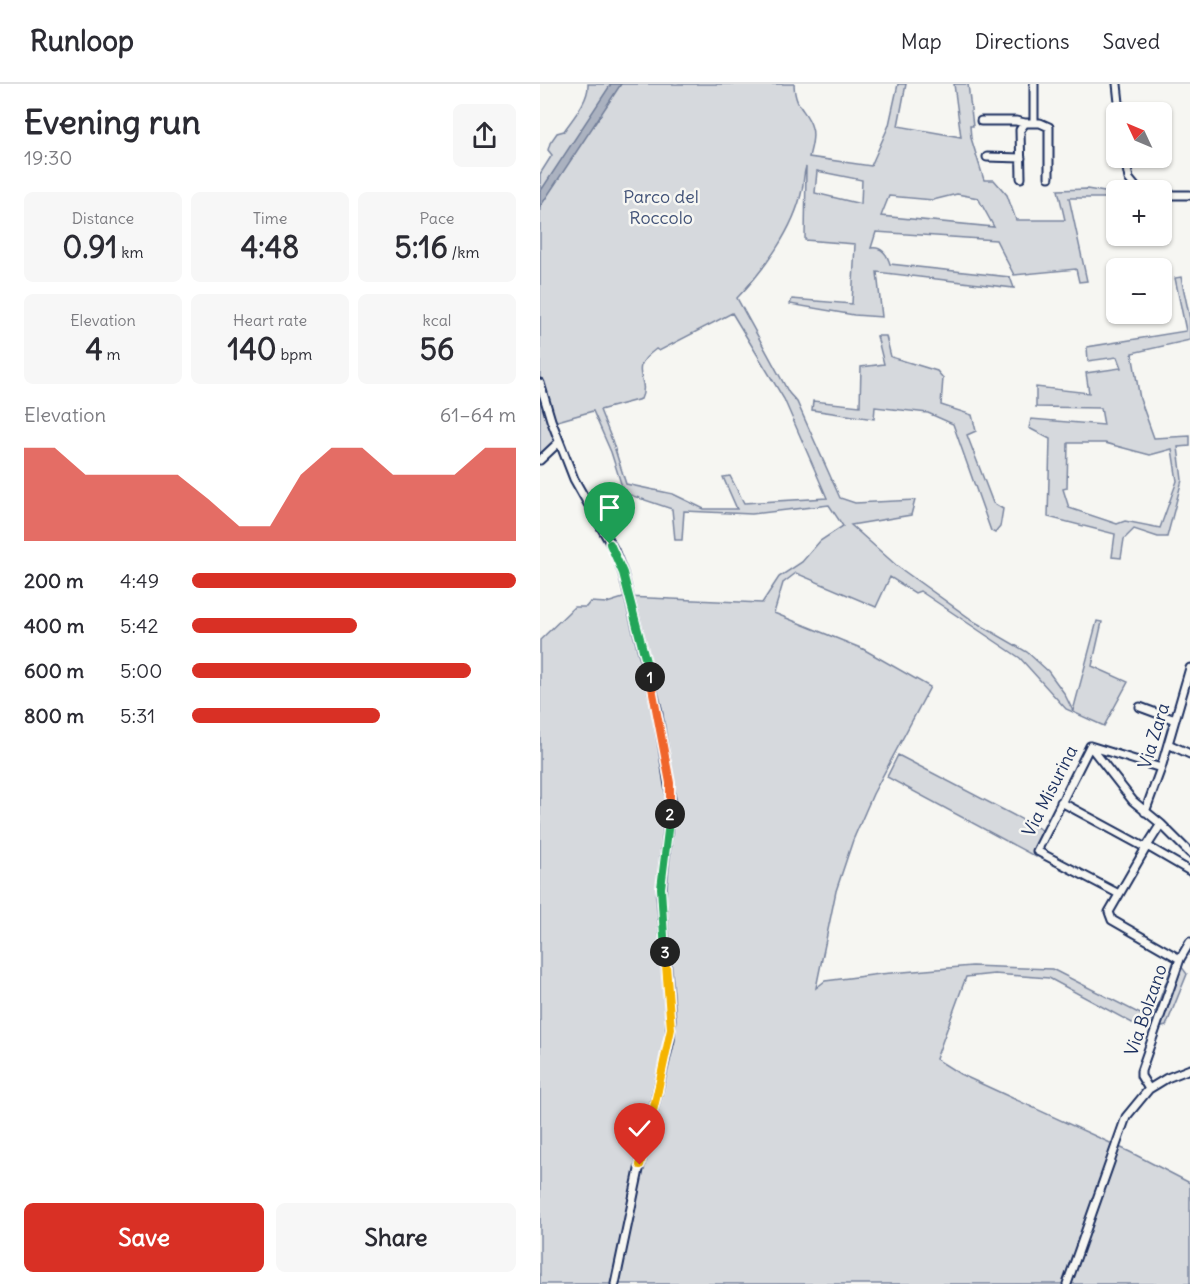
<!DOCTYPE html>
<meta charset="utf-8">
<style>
body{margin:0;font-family:Delius,sans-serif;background:#f7f7f7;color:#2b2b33;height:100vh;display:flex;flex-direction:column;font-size:22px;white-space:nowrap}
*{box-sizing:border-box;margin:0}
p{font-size:20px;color:#7c7c81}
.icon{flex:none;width:33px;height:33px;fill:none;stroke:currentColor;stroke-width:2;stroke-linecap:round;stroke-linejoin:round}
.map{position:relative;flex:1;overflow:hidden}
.details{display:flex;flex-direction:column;background:#fff;width:540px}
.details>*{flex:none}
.needle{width:39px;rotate:314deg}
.buttons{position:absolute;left:566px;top:18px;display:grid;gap:12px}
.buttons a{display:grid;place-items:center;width:66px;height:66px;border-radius:9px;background:#fff;box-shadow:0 2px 4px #0004;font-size:30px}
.pin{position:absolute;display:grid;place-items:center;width:51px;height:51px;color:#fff;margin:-62px -26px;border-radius:50% 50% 50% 0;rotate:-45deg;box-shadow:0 0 6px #0007}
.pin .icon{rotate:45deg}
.km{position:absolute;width:30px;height:30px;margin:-15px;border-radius:50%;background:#222;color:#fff;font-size:16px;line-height:30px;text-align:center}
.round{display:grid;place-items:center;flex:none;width:63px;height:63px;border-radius:9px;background:#f7f7f7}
.head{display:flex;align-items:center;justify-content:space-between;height:102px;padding:0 24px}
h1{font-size:33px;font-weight:800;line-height:45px}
.stats{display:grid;grid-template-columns:repeat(3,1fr);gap:9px;height:102px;padding:6px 24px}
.stats div{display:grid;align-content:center;border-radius:9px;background:#f7f7f7;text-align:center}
.stats b{font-size:30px;font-weight:800}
.stats small{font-size:16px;font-weight:400}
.stats p{font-size:16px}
.chart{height:168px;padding:12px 24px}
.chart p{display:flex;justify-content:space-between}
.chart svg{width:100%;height:108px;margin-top:6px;fill:#d93025;opacity:.7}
.primary-button{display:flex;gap:12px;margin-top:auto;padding:12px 24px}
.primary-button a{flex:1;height:69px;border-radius:9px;background:#d93025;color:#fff;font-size:24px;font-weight:800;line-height:69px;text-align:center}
.primary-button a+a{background:#f7f7f7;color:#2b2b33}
ul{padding:0 24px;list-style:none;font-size:20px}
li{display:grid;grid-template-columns:96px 72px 1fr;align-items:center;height:45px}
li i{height:15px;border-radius:8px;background:#d93025}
header{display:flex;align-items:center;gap:36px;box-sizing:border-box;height:84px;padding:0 30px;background:#fff;border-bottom:2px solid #e1e1e2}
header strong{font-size:28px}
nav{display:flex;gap:33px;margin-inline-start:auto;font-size:21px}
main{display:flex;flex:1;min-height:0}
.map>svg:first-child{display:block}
.green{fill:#d6d9dd;stroke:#78849e;stroke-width:1.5;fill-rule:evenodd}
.water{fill:#abb2c0;stroke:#717e99;stroke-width:1.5}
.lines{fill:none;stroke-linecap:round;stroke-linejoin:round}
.minor-casing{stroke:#1b2f5e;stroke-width:11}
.minor{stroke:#f6f6f2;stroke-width:7}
.split-1-casing{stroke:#fff;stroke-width:12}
.split-2-casing{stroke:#fff;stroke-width:12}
.split-3-casing{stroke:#fff;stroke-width:12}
.split-4-casing{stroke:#fff;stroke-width:12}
.split-5-casing{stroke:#fff;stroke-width:12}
.split-1{stroke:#22a559;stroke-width:8}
.split-2{stroke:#f0652b;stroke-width:8}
.split-3{stroke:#22a559;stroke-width:8}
.split-4{stroke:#f5b400;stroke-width:8}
.split-5{stroke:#f5b400;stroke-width:8}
.labels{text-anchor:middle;stroke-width:5;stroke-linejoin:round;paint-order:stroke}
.park-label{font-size:18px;fill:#405177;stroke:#f6f6f2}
.street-label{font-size:18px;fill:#1b2f5e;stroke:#f6f6f2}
</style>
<header>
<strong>Runloop</strong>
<nav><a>Map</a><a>Directions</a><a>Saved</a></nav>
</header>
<main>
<section class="details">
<div class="head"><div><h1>Evening run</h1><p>19:30</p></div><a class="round"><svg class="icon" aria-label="share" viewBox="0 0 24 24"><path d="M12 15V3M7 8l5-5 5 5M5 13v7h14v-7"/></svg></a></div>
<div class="stats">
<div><p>Distance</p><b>0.91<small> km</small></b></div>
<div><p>Time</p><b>4:48</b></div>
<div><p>Pace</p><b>5:16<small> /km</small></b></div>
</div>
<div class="stats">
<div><p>Elevation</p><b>4<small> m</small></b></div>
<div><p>Heart rate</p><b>140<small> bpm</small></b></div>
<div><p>kcal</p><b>56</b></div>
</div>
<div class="chart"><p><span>Elevation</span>61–64 m</p>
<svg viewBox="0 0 160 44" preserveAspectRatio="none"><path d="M0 44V6L10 6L20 17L30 17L40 17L50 17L60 27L70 38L80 38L90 17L100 6L110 6L120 17L130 17L140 17L150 6L160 6V44z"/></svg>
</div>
<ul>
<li><b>200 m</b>4:49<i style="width:100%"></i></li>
<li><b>400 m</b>5:42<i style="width:51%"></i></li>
<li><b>600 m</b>5:00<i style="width:86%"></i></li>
<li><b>800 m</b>5:31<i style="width:58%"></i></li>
</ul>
<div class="primary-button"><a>Save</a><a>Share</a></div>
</section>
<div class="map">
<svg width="650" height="1200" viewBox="0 0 650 1200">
<rect width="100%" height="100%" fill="#f6f6f2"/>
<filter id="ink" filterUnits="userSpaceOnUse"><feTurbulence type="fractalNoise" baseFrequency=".0167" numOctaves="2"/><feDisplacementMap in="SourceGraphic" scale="12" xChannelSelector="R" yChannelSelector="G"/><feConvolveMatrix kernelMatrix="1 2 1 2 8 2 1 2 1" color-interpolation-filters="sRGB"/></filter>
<g filter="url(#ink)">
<path class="green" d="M48 0H254C255 26 267 25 272 44 275 53 271 64 269 73L331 82 349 41 358 0H366L358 42 421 53 414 0H428L433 42H430L431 54 444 96H454L467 111 476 136H525L518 106 547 105 576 110V114H529L547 197 539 198 536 185 474 191 456 156 336 148 331 164C342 162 347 170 350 180L470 193 474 204 337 188 342 233 314 231 250 220 252 215 312 220 315 160 265 156 266 83C263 91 264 99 262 106 254 145 224 186 197 214L249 309 257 318 300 414 315 419 375 416 371 431 311 441 357 482 435 538 487 568 508 587 524 609 533 627 557 537 562 538 552 582 588 598 564 642 526 625 480 574 380 507 375 509 350 493 336 523 256 489 243 499 234 529 323 565 390 603 333 710 313 756 296 807 276 904 285 897 340 890 432 882 512 885 612 936 635 874 647 890 626 942 607 947 509 894 454 890 426 893 396 975 420 990 590 1068 650 1099V1200H0V556L34 523H46L50 518 67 519 86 513 222 519 239 493 262 478 280 457 303 442 289 421 212 430 144 427 142 456H135L132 425 84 409 71 368 53 327 14 338 21 354 0 373V90L12 71 8 66 10 59 17 49 24 47C33 34 49 16 48 0ZM277 87 322 96 321 120 275 109ZM417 110 438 114 454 143 341 132 349 112 393 116ZM192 229 244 315 287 414 204 419 190 392 183 393 197 425H164L133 410 86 400 72 356 60 326 101 315C111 293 85 288 116 265L119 267Z
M641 193 650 235V256L592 269 600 315 614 354 650 352V362L638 363 642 396 627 453H618L594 445 584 455 581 474 572 473 575 450 508 433 510 355 489 344 491 335 564 341 561 324 496 323V303L549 309 546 289 581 284 577 273 548 277 547 263 646 247 635 194ZM528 359H565L610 371 632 365 637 397 620 444 585 437 577 440 529 424 523 405 527 404Z
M337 252H346L351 273 397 287 403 294 401 321 432 331 436 347 427 351 453 419 463 425 460 443 455 449 451 447 413 340 388 329 335 323 334 335 272 326 273 317 320 322 321 283 344 280Z
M358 671 506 748 496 773 347 693Z"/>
<path class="water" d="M71 0H81L0 123V108Z"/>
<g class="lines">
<defs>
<path id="minor" d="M577 0 580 28
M441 37H476L485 39
M494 39V0
M621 53 628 52
M447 73 481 74
M585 74 589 95 598 106
M481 94 480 46 485 39H500L509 43V93
M621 111H650
M0 299 11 336 34 395 74 466 83 489 117 624 131 715 121 812 131 936 130 956 100 1081 75 1200
M0 376 19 358
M600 623 635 636
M628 660 650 670
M550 662 497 767 579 810
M550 662 593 717 621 740
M550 662 621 684
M521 718 604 763 607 762 569 828 572 836 640 875
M605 728 621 684 650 584
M650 769 621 740 607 762 650 787
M609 1005 601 992V987L640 875 650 858
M527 1200 586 1033 609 1005 627 994 650 985"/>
</defs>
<use href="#minor" class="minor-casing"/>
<use href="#minor" class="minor"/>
</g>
</g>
<g class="lines" filter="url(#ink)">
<defs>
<path id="split-1" d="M70 460 83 489 110 593"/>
<path id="split-2" d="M110 593 130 699V730"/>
<path id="split-3" d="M125 868 121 804 130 730"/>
<path id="split-4" d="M118 1006 131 945 125 868"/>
<path id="split-5" d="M100 1081 118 1006"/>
</defs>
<use href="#split-1" class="split-1-casing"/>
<use href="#split-2" class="split-2-casing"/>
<use href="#split-3" class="split-3-casing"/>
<use href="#split-4" class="split-4-casing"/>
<use href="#split-5" class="split-5-casing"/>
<use href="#split-1" class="split-1"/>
<use href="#split-2" class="split-2"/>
<use href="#split-3" class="split-3"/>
<use href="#split-4" class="split-4"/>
<use href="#split-5" class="split-5"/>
</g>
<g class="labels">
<g class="park-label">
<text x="121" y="119">Parco del<tspan x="121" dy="21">Roccolo</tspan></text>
</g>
<g class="street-label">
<text transform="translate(614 652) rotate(-73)" y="6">Via Zara</text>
<text transform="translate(510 707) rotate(-63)" y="6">Via Misurina</text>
<text transform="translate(606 926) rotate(-71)" y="6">Via Bolzano</text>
</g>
</g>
</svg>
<div class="buttons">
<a><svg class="needle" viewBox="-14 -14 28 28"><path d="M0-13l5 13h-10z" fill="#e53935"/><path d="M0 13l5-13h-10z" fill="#7c7c81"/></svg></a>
<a>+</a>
<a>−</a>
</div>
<div class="pin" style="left:70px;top:460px;background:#1e9e55"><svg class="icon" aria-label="arrive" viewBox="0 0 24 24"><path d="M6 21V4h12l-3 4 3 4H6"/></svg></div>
<div class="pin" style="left:100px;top:1081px;background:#d93025"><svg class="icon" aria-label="check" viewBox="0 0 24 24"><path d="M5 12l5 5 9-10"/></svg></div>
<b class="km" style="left:110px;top:593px">1</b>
<b class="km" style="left:130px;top:730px">2</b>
<b class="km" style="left:125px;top:868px">3</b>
</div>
</main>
